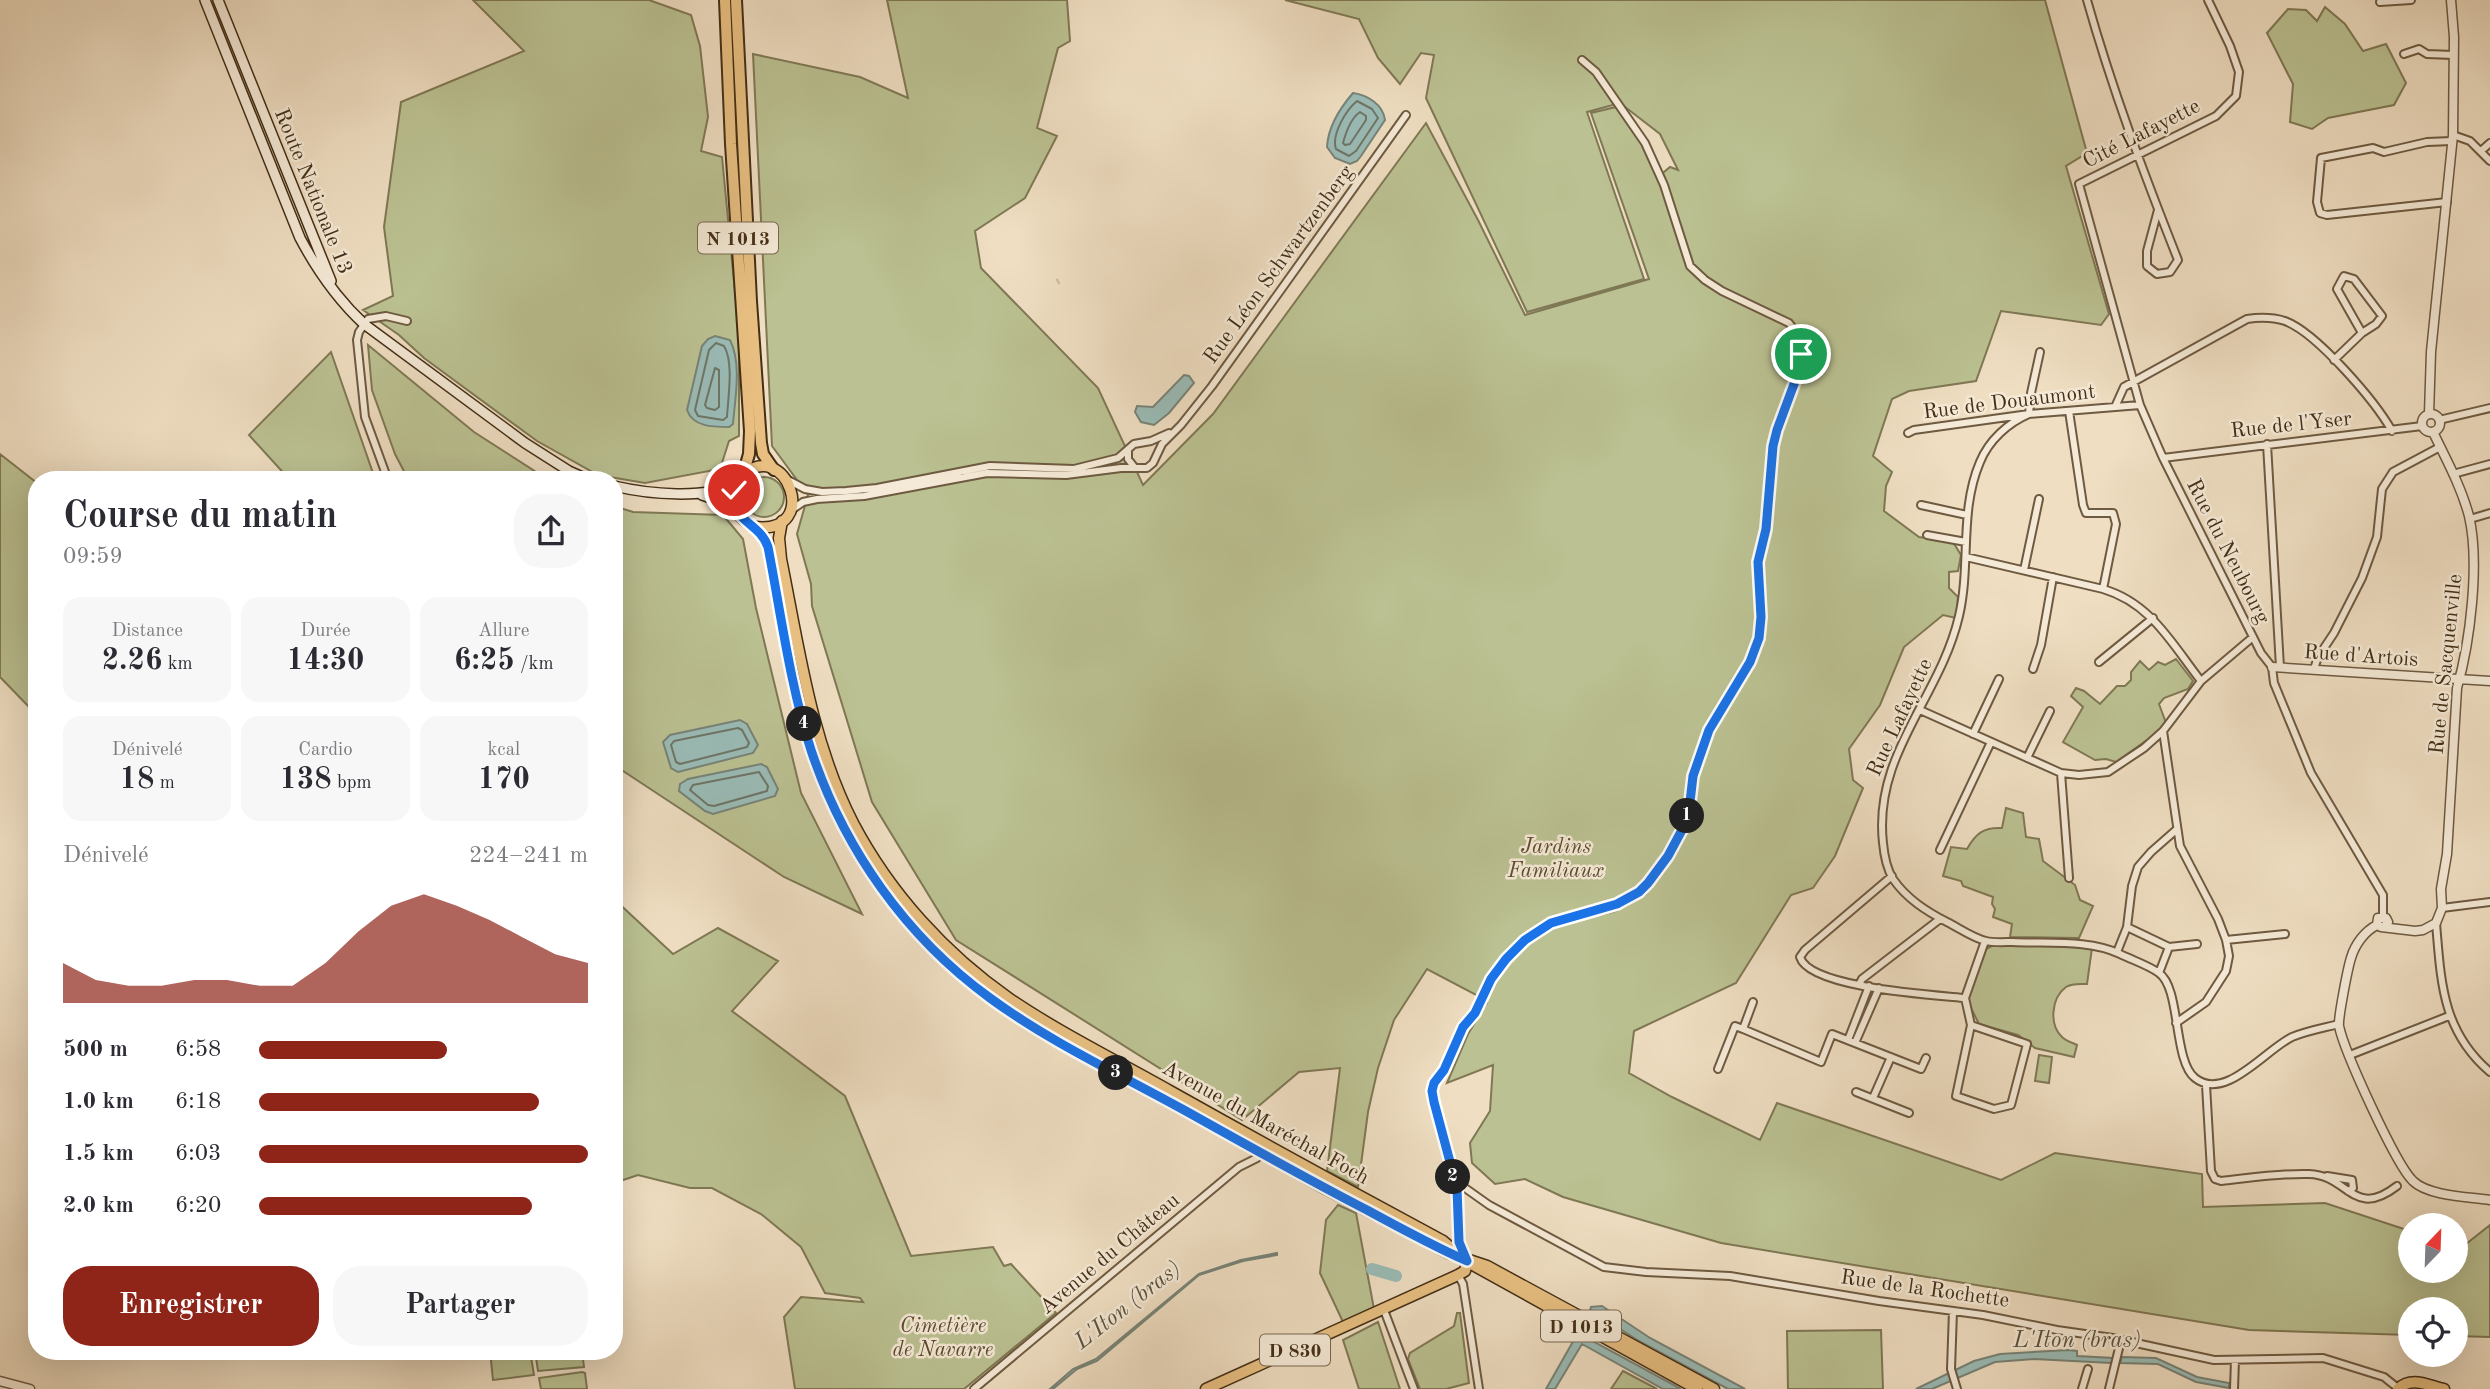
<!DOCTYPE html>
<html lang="fr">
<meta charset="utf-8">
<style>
body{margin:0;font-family:"Old Standard TT",serif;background:#f7f7f7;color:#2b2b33;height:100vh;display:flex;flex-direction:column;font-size:26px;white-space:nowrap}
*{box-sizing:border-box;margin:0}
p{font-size:23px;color:#7c7c81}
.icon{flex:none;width:38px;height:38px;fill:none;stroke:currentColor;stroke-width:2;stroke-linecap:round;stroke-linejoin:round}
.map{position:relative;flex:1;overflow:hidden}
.panel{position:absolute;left:28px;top:471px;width:595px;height:889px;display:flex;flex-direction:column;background:#fff;border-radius:28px;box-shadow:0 7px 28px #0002}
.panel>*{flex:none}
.needle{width:46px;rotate:23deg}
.tools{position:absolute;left:2398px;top:1213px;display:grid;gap:14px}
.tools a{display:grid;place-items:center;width:70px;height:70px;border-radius:50%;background:#fff;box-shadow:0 7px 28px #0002;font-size:35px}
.pin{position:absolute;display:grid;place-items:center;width:60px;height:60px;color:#fff;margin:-30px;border:4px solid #fff;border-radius:50%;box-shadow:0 2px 7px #0007}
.km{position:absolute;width:35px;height:35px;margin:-18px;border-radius:50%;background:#222;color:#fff;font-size:19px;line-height:35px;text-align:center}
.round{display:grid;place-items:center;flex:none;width:74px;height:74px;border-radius:28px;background:#f7f7f7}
.summary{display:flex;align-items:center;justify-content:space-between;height:119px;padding:0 35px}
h1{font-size:38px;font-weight:700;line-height:52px}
.stats{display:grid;grid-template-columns:repeat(3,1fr);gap:10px;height:119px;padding:7px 35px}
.stats div{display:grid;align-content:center;border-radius:18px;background:#f7f7f7;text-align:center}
.stats b{font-size:30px;font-weight:700}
.stats small{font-size:19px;font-weight:400}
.stats p{font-size:19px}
.chart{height:196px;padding:14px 35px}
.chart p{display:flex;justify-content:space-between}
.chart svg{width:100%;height:126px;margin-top:7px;fill:#8f2418;opacity:.7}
.cta{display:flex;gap:14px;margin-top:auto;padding:14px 35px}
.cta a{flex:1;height:80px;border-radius:28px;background:#8f2418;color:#fff;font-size:28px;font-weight:700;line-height:80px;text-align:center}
.cta a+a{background:#f7f7f7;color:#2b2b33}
ul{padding:0 35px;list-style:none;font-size:23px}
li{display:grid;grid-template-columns:112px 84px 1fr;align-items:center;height:52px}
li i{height:18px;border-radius:9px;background:#8f2418}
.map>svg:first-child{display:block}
.green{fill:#bbc192;stroke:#7f7854;stroke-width:2}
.water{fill:#9abcb7;stroke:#778377;stroke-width:2}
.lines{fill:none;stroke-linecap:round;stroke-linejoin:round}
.shore{stroke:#6e7566;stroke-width:2}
.river{stroke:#9abcb7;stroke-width:12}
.minor-tunnel{stroke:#cdbba0;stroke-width:6;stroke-dasharray:6 3;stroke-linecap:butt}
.minor-casing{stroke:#6e5a41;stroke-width:10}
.tertiary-casing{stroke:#6e5a41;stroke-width:11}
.secondary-casing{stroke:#432e16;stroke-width:12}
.primary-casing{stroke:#432e16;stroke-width:13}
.trunk-casing{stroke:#432e16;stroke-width:14}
.minor{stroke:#f5ead7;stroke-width:6}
.tertiary{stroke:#f5ead7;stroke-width:8}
.secondary{stroke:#f5ead7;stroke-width:9}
.primary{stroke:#e8bf81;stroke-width:10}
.trunk{stroke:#e8bf81;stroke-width:10}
.route-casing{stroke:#fff;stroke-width:14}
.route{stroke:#1a73e8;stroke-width:9}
.labels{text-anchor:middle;stroke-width:5;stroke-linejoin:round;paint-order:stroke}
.shield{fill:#f5ead7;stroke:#786650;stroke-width:2}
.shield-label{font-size:19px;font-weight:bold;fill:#432e16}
.street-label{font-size:21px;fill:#432e16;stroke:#f5ead7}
.park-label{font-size:21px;font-style:italic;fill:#5b4b2f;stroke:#f5ead7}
.water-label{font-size:23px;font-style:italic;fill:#59523e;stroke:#f5ead7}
</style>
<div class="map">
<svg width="2490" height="1389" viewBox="0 0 2490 1389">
<rect width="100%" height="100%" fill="#efdec2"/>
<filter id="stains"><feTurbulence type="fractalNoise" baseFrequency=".00286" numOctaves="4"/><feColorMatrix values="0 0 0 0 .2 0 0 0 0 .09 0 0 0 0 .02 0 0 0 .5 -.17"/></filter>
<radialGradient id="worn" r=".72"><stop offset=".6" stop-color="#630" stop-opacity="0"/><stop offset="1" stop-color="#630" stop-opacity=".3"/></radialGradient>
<path class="green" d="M473 0H649L691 15 700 46 708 117 701 151 722 157 739 333V436L729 441 720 469 645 483 598 475 537 441 424 358 399 335 363 310 393 296 384 227 401 102 524 51Z
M887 0H1067L1070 41 1058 48 1037 128 1057 136 1025 198 975 231 981 268 1098 388 1143 485 1213 414 1426 123 1478 220 1525 315 1649 279 1591 113 1616 107 1641 143 1657 178 1670 167 1678 170 1660 134 1620 103 1587 112 1644 279 1527 312 1426 98 1434 55 1421 53 1400 84 1378 58 1359 19 1285 0H2045L2087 153 2066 166 2109 314 2101 325 2001 311 1976 381 1909 391 1892 399 1873 456 1892 472 1886 486 1884 511 1919 537 1953 542 1961 555 1958 571 1949 572V588L1958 597 1956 618 1943 615 1904 647 1880 705 1849 749 1853 780 1863 788 1835 856 1813 888 1791 895 1736 983 1634 1031 1629 1073 1672 1097 1760 1140 1777 1103 2001 1180 2055 1153 2202 1174 2203 1207 2325 1203 2410 1231V1270H2455V1247L2461 1248 2490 1225V1337L2455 1336V1309H2410V1335L2249 1330 1721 1243 1563 1197 1525 1179 1495 1184 1472 1163 1470 1143 1490 1111 1493 1065 1447 1083 1468 1034 1487 1003 1484 1000C1502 969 1528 933 1564 921 1581 916 1601 917 1618 910 1628 906 1637 899 1646 894L1641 886 1616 900 1544 922 1514 945 1492 972 1478 996 1427 969 1394 1020 1378 1068 1368 1112 1358 1187 1327 1171 1340 1068 1299 1072 1242 1120 956 940 872 802 812 606 811 584 797 534 808 495 772 446 753 54 860 77 908 98Z
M2325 7 2345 24 2363 51 2386 44 2406 83 2394 105 2328 118 2312 129 2290 122 2293 84 2267 33 2288 9 2306 10 2317 21Z
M368 345 474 432 547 479H408L395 454 372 390Z
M331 352 373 473 376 479H289L249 435Z
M0 454 37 483V719L33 711 0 677Z
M744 497a20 20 0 1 1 40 0a20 20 0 1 1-40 0Z
M614 506 633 512 723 515 743 539 756 608 801 793 862 914 784 877 614 765Z
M2176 659 2193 681 2188 689 2164 698 2159 704 2166 723 2154 735 2116 762 2106 759 2095 760 2063 742 2083 707 2071 696 2076 688 2084 691 2100 704 2117 686H2125L2131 680V672L2140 661 2149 670 2158 662 2165 665Z
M2006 808 2023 813 2026 837 2039 839 2043 861 2075 885 2080 900 2093 906 2079 938 2010 937 2012 924 1993 917 1995 909 1992 904 1993 897 1963 886 1961 881 1943 876 1951 847 1967 849C1976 833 1984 827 2002 828Z
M614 899 673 954 718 928 778 961 732 1011 845 1096 911 1256 993 1247 1004 1266 1011 1264 1056 1313 964 1389H795L784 1317 801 1297 863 1302 860 1298 825 1293 801 1247 761 1214 712 1188H690L638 1175 614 1183Z
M1996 944 2092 948 2087 984C2080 984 2072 983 2066 987 2051 998 2049 1025 2062 1037 2066 1041 2073 1043 2077 1045L2074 1057 2035 1048 2018 1035 1979 1024 1967 1000 1984 950Z
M2039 1055 2052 1057 2049 1083 2035 1081Z
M1338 1205 1356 1213 1374 1309 1343 1322 1320 1273 1326 1220Z
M1457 1313H1460L1469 1383 1446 1389H1420L1408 1359 1410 1353 1454 1326Z
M1378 1322 1400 1389H1359L1343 1340Z
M1881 1330 1883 1389H1788L1787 1331Z
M490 1351H530L534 1375 493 1380Z
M535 1351H582L584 1367 538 1371Z
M1623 1371 1657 1389H1611Z
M582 1372 585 1373 587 1389H541L539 1378Z"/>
<path class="water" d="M1353 93C1367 95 1383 104 1385 120L1361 156 1357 161 1350 164 1335 158 1327 147C1328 128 1340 108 1353 93Z
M715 336 730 340C742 364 735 398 733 424L729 427C713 427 693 427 687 410L702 346 708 339Z
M1184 375 1189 376 1194 383 1169 413 1154 425 1141 422 1135 412 1137 406 1153 407Z
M740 720 747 724 758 745 753 753 678 772 671 768 663 742 670 735Z
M761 764 767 767 778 789 775 796 713 814 705 811 679 791 680 784 688 779Z
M1277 1253V1255L1243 1261 1199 1275 1097 1361 1077 1369 1053 1389H1050L1073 1369 1096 1359 1199 1274 1241 1260Z
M1602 1306 1650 1338 1745 1389H1728L1637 1340 1613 1324 1614 1321C1607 1316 1597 1319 1589 1315L1591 1307Z
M1579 1331 1585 1335V1337L1681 1389H1663L1582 1344 1555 1389H1546Z
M2068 1350 2077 1351V1356L2113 1358 2111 1363 2034 1359 1995 1362 1932 1389H1916L1974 1361 2000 1354Z
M2122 1357 2156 1358 2197 1377 2229 1383V1388L2196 1382 2158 1364 2120 1363Z"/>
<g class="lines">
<path class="shore" d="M1357 101 1372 109 1378 118 1356 151 1349 156 1336 149C1331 135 1346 110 1357 101Z
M1360 112 1366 116V120L1350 144 1345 145 1343 143C1346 132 1351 118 1360 112Z
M716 343 724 346C734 362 728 398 727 417L723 420 698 416 695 410 709 350Z
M715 368 719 370V407L715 410 707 408 705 405Z
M738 728 742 730 749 743 747 747 680 764 676 762 671 745 674 741Z
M759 772 768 786 767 791 714 806 708 805 690 790 693 785Z"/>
<path class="river" d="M1372 1269 1396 1276"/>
<path class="minor-tunnel" d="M1057 282 1059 281"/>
<defs>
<path id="minor" d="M2087 0C2112 89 2144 174 2178 260L2170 272 2157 274 2147 266V251L2158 210
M2208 0 2230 46 2239 72 2236 96 2216 116 2079 184 2140 405 2163 458 2253 637 2261 653 2272 667 2274 683 2311 773 2383 895V916
M2380 2 2411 0
M2404 54 2419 49 2427 54 2453 55
M2453 135 2470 141 2490 161
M2481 151 2490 143
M2447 202 2327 215 2320 213 2317 202 2321 158 2373 148 2384 152 2427 142 2452 141
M2334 360 2362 333 2337 289 2344 276 2354 279 2382 316 2376 324 2362 333
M2115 407 2124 387 2247 319C2261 317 2272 317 2285 321 2317 333 2375 401 2392 431
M2069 411 2083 505 2086 513H2113L2116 524 2103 589
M2029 414C2008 423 1989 440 1980 462 1959 511 1971 565 1959 616 1940 698 1873 754 1883 843 1884 854 1887 869 1893 879 1907 899 1926 911 1947 922 1959 928 1973 938 1986 941 1994 943 2005 942 2013 942 2047 944 2089 939 2120 954 2132 960 2148 965 2159 973 2181 988 2173 1061 2195 1078 2225 1102 2265 1050 2292 1037 2306 1031 2323 1028 2339 1024
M2029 414 2031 393 2040 352
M2439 420 2490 408
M1908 433 1914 430 2029 414 2140 405
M2267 444 2280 667
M1128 450V459L1135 468
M2163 458 2422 426
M2453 474 2490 464
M388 480 365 417 357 340 359 332 368 319 386 316 407 321
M788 480 805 489 822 492 846 491 877 488 990 466 1074 469 1118 458 1134 444 1151 441 1169 433
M1921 505 1967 515
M793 509 803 502 817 499 864 496 987 473 1066 475 1121 468H1147L1153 463 1162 444 1181 425 1212 386 1406 115
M2470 519 2490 513
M1927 535 1966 542
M1966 557 2103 589C2151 603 2172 644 2201 681
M2024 570 2039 499
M2099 662 2153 618
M2033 669 2041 645 2053 577
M2314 669 2318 657 2334 633 2362 578 2377 537 2382 489 2393 472 2440 447
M1920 710 2061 773 2079 775 2108 772 2144 748 2163 731 2201 681 2253 637
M2163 731 2180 846 2218 919 2226 940 2229 956 2226 971 2206 1002 2176 1023
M1973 734 1999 679
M2027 758 2050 711
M2061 773 2069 878
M1940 850 1991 742
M1892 876 1805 950 1800 957C1809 988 1934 995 1965 998L1985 941
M2442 908 2490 902
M2436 923C2441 982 2442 1031 2490 1072
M2127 927 2169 947 2197 944
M2226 940 2285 934
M2117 952 2127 927 2132 886 2138 867 2151 852 2176 830
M2159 973 2169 947
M1859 985 1862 979 1940 919
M1965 998 1971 1025 1956 1096 1994 1109 2011 1105 2027 1044 1971 1025
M1753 1002 1743 1029 1821 1062 1832 1034 1921 1069 1926 1058
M1848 1040 1869 986
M1855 1043 1879 988
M2350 1055 2449 1016
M1718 1069 1735 1026 1743 1029
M2206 1085 2211 1171 2215 1179 2221 1181C2250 1178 2280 1173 2309 1174 2349 1175 2353 1220 2397 1186
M1856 1092 1909 1113
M1873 1098 1891 1057
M2327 1176 2352 1180 2353 1188 2348 1191
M1456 1188H1465L1489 1205 1604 1267 1646 1272 1730 1276 1879 1301 1983 1315 2057 1330 2113 1338 2214 1360 2323 1358 2384 1377 2399 1389
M1466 1259 1459 1242 1456 1188 1434 1102 1432 1091 1434 1083 1444 1070 1463 1027 1475 1013 1491 979 1506 959 1525 940 1551 923 1617 904 1639 892 1648 883 1668 856 1682 829 1689 809 1693 776 1709 730 1750 662 1759 638 1761 617 1758 562 1766 529 1773 446 1801 364 1799 336 1789 323 1722 291 1705 280 1690 266 1664 185 1645 143 1596 72 1582 60
M1458 1275 1463 1284 1479 1389
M1384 1310 1414 1389
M1953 1311 1951 1369 1957 1389
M974 1389 1239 1167 1257 1158 1263 1150
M2082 1389 2088 1369
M2109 1389 2121 1340
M2234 1389 2235 1360"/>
<path id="tertiary" d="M2429 414 2431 352 2453 135 2454 37 2451 0
M2422 423a9 9 0 1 1 18 0a9 9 0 1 1-18 0Z
M2272 667 2490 681
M2377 925C2365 931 2355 944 2351 958 2348 967 2338 1018 2339 1026 2344 1051 2396 1165 2413 1181 2428 1196 2469 1197 2490 1200
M2385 926 2388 922 2386 918H2378L2377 925 2381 927 2415 931 2423 930 2436 923 2442 908 2441 889 2447 854 2457 688C2470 643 2480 563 2469 516 2461 486 2446 459 2433 432
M0 1381 30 1389"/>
<path id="secondary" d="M205 0 300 238C317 270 337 299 364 324L525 443 569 471 589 480
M218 0 331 281
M614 486C648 494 706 500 737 483
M702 495 726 503 737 512"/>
<path id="primary" d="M782 521 779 538 781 559C799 648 811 741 853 823 890 893 945 954 1010 999 1060 1033 1117 1061 1170 1091 1261 1142 1352 1192 1443 1241L1455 1251
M755 527C823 535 785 435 742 476 734 484 732 496 735 506 740 525 759 523 768 547 781 614 790 684 811 750 847 859 919 951 1015 1015L1326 1189 1448 1253 1487 1266 1714 1389
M1473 1265 1697 1389
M1206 1389 1458 1275 1465 1271 1467 1261
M2398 1389C2411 1376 2427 1385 2444 1389"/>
<path id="trunk" d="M725 0 731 144 750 431 749 454 743 475
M736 0 751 301 761 443 763 454 774 470"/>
</defs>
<use href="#minor" class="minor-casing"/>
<use href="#tertiary" class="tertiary-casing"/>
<use href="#secondary" class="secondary-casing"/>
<use href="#primary" class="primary-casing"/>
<use href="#trunk" class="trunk-casing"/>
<use href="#minor" class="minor"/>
<use href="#tertiary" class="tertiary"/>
<use href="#secondary" class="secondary"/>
<use href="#primary" class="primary"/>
<use href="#trunk" class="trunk"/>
</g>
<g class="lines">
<defs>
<path id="route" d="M734 490C730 523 759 521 768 547 781 614 790 685 811 750 844 849 906 937 990 998 1050 1042 1119 1074 1184 1110 1245 1144 1305 1178 1367 1210 1400 1228 1433 1246 1467 1261L1459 1242 1457 1188 1434 1102 1432 1091 1434 1083 1444 1070 1463 1027 1475 1013 1491 979 1506 959 1525 940 1551 923 1617 904 1639 892 1648 883 1668 856 1682 830 1690 802 1693 776 1709 730 1750 662 1759 638 1761 617 1758 562 1766 529 1773 446 1777 430 1800 368 1801 354"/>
</defs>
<use href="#route" class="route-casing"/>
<use href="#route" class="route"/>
</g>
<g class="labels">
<g class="shield">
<rect x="698" y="222.5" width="80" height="31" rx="5"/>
<rect x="1541" y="1310.5" width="80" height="31" rx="5"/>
<rect x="1260" y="1334.5" width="70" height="31" rx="5"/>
</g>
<g class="shield-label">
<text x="738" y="245">N 1013</text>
<text x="1581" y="1333">D 1013</text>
<text x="1295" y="1357">D 830</text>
</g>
<g class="street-label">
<text transform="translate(2141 133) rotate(-27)" y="7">Cité Lafayette</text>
<text transform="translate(314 191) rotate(68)" y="7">Route Nationale 13</text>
<text transform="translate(1278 264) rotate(-54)" y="7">Rue Léon Schwartzenberg</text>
<text transform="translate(2009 401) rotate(-7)" y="7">Rue de Douaumont</text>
<text transform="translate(2291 424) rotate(-6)" y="7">Rue de l'Yser</text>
<text transform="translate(2229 551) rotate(63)" y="7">Rue du Neubourg</text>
<text transform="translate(2361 655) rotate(4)" y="7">Rue d'Artois</text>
<text transform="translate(2445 664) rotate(-84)" y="7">Rue de Sacquenville</text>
<text transform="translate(1899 717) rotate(-65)" y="7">Rue Lafayette</text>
<text transform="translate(1266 1122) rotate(29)" y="7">Avenue du Maréchal Foch</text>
<text transform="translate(1109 1253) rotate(-40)" y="7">Avenue du Château</text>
<text transform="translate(1925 1288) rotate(8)" y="7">Rue de la Rochette</text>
</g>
<g class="park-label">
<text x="1556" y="853">Jardins<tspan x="1556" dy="24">Familiaux</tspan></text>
<text x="943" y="1332">Cimetière<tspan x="943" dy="24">de Navarre</tspan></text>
</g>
<g class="water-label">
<text transform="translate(1127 1304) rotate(-38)" y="8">L'Iton (bras)</text>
<text x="2077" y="1347">L'Iton (bras)</text>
</g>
</g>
<rect width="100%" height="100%" filter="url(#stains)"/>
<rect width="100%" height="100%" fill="url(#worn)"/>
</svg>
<div class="tools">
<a><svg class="needle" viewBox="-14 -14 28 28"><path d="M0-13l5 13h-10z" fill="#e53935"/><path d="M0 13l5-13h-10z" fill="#7c7c81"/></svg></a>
<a><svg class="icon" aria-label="locate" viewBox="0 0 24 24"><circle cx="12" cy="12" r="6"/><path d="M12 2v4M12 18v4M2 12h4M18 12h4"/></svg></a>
</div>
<div class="pin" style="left:1801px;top:354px;background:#1e9e55"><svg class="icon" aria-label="arrive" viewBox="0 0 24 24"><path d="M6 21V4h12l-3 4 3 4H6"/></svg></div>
<div class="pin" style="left:734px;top:490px;background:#d93025"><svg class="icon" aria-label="check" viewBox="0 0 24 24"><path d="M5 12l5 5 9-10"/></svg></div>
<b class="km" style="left:1687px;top:816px">1</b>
<b class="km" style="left:1453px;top:1177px">2</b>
<b class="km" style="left:1116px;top:1073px">3</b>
<b class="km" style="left:804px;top:724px">4</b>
<section class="panel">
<div class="summary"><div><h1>Course du matin</h1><p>09:59</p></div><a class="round"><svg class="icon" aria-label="share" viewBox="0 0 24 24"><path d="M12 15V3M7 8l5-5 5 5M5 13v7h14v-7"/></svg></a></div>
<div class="stats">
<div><p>Distance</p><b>2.26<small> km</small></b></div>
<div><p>Durée</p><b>14:30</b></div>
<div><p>Allure</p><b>6:25<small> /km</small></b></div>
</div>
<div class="stats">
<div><p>Dénivelé</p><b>18<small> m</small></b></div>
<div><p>Cardio</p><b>138<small> bpm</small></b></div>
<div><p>kcal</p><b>170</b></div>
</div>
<div class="chart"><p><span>Dénivelé</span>224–241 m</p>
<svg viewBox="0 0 160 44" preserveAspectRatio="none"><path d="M0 44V30L10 36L20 38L30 38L40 36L50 36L60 38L70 38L80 30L90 19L100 10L110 6L120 10L130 15L140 21L150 27L160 30V44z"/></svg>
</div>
<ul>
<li><b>500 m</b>6:58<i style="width:57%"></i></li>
<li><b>1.0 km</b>6:18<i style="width:85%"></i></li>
<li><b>1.5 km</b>6:03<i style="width:100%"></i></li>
<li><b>2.0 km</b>6:20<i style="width:83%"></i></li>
</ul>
<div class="cta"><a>Enregistrer</a><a>Partager</a></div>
</section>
</div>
